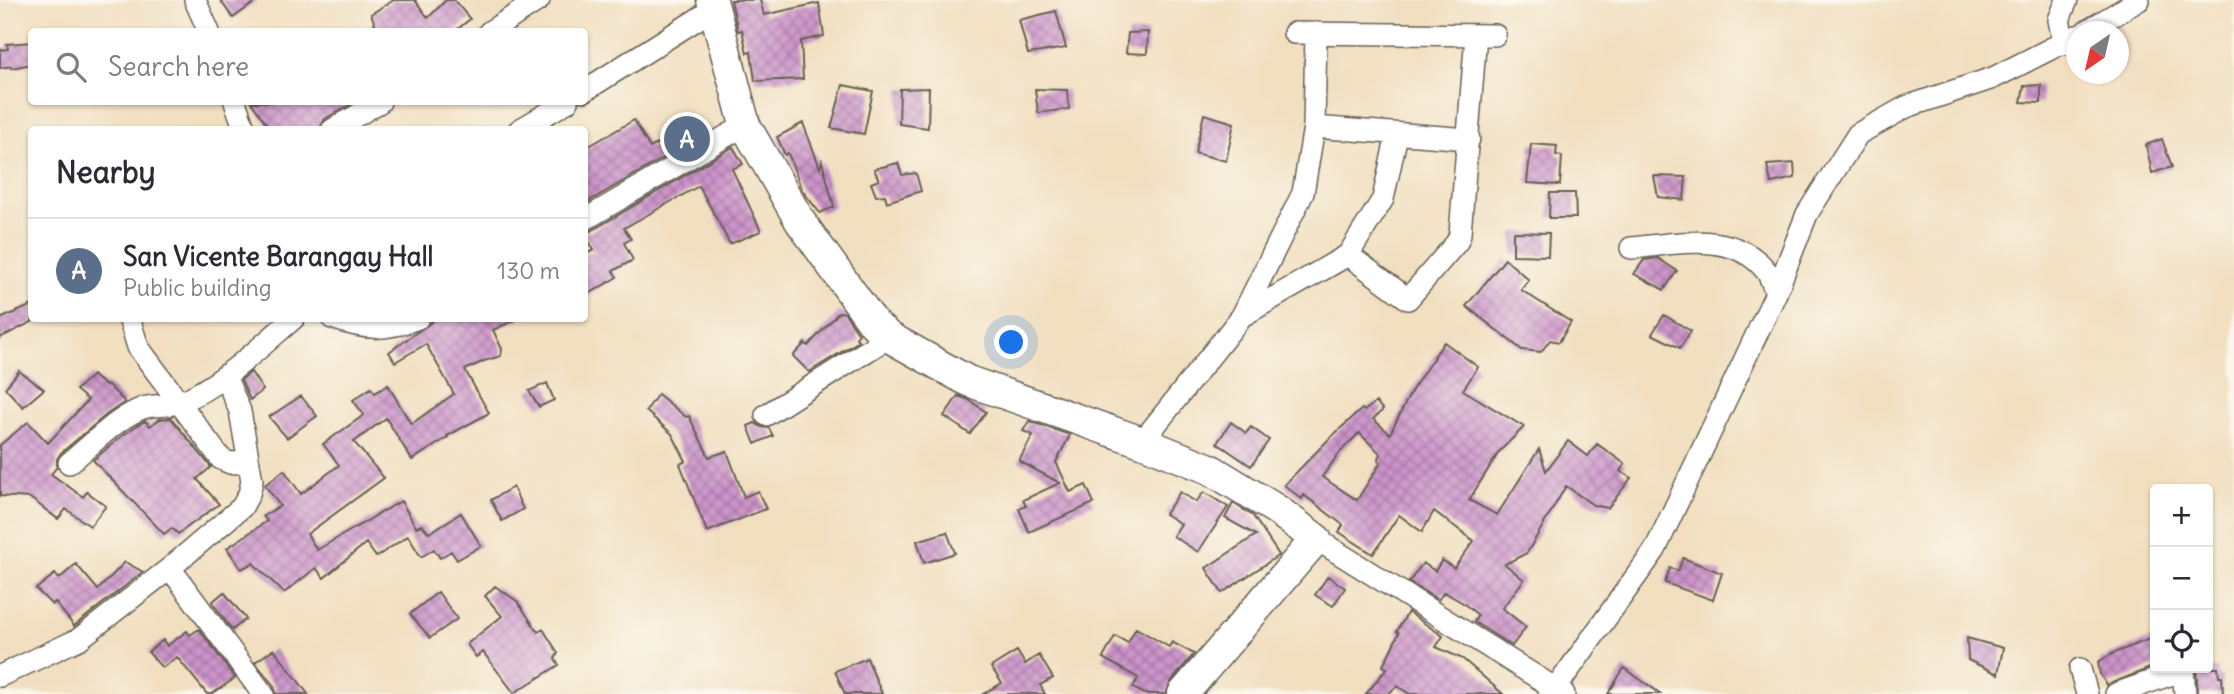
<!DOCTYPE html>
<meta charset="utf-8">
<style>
body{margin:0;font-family:Delius,sans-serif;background:#f7f7f7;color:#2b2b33}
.controls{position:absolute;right:21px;bottom:21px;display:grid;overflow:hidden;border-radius:7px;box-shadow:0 2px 5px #0004}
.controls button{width:63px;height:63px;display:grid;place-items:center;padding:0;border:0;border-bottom:2px solid #e1e1e2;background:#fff;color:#2b2b33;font:35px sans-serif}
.compass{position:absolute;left:2066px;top:21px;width:63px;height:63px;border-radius:50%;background:#fff;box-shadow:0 2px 5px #0004;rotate:214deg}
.you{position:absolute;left:1012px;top:343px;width:24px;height:24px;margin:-18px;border:5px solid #fff;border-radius:50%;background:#1a73e8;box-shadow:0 0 0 10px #1a73e833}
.badge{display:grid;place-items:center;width:46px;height:46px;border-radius:50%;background:#ea580c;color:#fff;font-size:23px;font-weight:700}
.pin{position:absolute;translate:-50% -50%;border:4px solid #fff;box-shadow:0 2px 7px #0006}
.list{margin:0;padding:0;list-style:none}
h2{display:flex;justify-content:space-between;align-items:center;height:91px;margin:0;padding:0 28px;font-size:30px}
h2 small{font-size:23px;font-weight:400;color:#7c7c81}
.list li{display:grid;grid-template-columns:46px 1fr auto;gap:21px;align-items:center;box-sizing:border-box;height:105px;padding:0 28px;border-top:2px solid #e1e1e2}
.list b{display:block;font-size:26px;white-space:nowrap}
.list p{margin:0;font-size:23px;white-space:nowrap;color:#7c7c81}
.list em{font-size:23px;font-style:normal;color:#7c7c81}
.icon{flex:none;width:38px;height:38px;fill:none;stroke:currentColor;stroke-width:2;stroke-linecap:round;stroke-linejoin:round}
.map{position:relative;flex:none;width:2234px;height:694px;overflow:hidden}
.search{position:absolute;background:#fff;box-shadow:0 2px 5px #0004;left:28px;top:28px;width:560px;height:77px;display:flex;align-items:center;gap:18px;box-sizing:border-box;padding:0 24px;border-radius:7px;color:#7c7c81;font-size:26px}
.panel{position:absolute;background:#fff;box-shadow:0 2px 5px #0004;left:28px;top:126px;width:560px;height:196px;border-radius:7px}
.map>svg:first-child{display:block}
</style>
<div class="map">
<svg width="2234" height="694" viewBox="0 0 2234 694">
<defs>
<pattern id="building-cross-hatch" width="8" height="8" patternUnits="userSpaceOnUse" patternTransform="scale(1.75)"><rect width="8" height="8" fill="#cc94ca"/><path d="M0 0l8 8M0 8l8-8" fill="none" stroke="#a578a3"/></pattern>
</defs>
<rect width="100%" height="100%" fill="#fbf7ec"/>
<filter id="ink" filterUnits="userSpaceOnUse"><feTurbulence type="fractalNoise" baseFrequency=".0143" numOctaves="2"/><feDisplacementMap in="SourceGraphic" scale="14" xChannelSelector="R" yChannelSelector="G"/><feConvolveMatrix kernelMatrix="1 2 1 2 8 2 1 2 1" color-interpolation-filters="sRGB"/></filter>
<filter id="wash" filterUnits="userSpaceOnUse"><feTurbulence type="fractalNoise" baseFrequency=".00686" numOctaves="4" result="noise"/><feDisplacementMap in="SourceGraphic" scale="28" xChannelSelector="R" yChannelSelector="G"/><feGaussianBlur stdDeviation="1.57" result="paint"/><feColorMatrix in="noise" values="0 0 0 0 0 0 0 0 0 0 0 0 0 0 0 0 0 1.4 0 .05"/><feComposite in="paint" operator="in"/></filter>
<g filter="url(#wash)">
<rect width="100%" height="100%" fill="#f1dfc0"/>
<g id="blocks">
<path fill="url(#building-cross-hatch)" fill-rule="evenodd" d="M 220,0 L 258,0 L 233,18 Z
M 394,0 L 415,0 L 428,18 L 446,0 L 454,0 L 470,19 L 454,32 L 378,32 L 371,14 Z
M 731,0 L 760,0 L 764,15 L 819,3 L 824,36 L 801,41 L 803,79 L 755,81 L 751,52 L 747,53 L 742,30 L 738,31 Z
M 1056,11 L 1066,48 L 1028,54 L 1019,20 Z
M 1148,32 L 1147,54 L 1126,53 L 1128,33 Z
M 32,42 L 32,64 L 11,68 L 11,66 L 0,68 L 0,50 L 8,49 L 7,44 Z
M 843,85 L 873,91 L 864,134 L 831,128 Z
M 2041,85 L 2041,103 L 2021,102 L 2024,86 Z
M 929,88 L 928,128 L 899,124 L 900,89 Z
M 1035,89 L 1067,90 L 1069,109 L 1038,113 Z
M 251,102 L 355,102 L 325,119 L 319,130 L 271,130 Z
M 1204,114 L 1234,123 L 1226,161 L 1195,153 Z
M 634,120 L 650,148 L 694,121 L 703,135 L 584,204 L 584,149 Z
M 803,123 L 820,168 L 822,161 L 834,207 L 820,213 L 802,190 L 788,153 L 785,155 L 777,137 Z
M 2162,139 L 2172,167 L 2152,173 L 2146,145 Z
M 1531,144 L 1557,146 L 1556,155 L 1562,156 L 1560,185 L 1527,183 Z
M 733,147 L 743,164 L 732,169 L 761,231 L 730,244 L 699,186 L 624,228 L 631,239 L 624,243 L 633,260 L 613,271 L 617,277 L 584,297 L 584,255 L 594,250 L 584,233 L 591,231 Z
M 898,163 L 902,175 L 916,173 L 921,191 L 887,202 L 885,195 L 876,196 L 871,183 L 879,180 L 874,169 Z
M 1794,163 L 1795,178 L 1771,183 L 1767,165 Z
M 1654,176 L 1686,177 L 1684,200 L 1658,197 Z
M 1550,193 L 1575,193 L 1576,218 L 1549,218 Z
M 1513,232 L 1549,233 L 1548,256 L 1513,255 Z
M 1658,258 L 1677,271 L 1664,290 L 1634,274 L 1644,260 Z
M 1505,259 L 1529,280 L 1521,290 L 1571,322 L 1559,342 L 1550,340 L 1541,352 L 1522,350 L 1466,306 Z
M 32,305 L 32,322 L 0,338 L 0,319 Z
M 839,312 L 845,313 L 859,334 L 856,338 L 859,341 L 809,372 L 793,356 L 805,343 L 808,346 Z
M 1664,315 L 1691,331 L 1680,348 L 1652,334 Z
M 437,318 L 520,318 L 493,330 L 502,349 L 501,356 L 484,361 L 465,370 L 489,413 L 447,436 L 448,437 L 412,460 L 386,418 L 354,442 L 384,478 L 307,534 L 317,550 L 401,501 L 416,527 L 422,525 L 429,533 L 461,513 L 481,546 L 457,560 L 451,551 L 440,558 L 434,549 L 421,557 L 408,536 L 376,557 L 366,543 L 324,578 L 316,568 L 284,593 L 253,563 L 241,569 L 227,548 L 267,521 L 263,516 L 280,506 L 265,485 L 284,470 L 301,494 L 339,465 L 323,444 L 364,415 L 353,400 L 371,388 L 375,393 L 388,385 L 411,424 L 454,394 L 426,344 L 395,362 L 389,352 Z
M 1444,342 L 1478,367 L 1463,390 L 1524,427 L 1499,452 L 1469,500 L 1497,515 L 1539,449 L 1546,471 L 1568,441 L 1588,456 L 1597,444 L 1625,464 L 1620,471 L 1631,478 L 1608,508 L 1593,505 L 1566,486 L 1527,553 L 1505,564 L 1524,580 L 1502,608 L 1526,627 L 1512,646 L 1474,622 L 1478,615 L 1463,603 L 1444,592 L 1438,600 L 1409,582 L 1423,563 L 1435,571 L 1442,560 L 1454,568 L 1474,541 L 1434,511 L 1422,532 L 1399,515 L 1373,554 L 1339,532 L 1343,525 L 1304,495 L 1302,499 L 1284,485 L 1330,438 L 1362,409 L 1364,411 L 1376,402 L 1383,410 L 1373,419 L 1390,434 L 1412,390 ZM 1359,433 L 1381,454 L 1378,460 L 1381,462 L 1357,500 L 1322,477 L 1341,451 Z
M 19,371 L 44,389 L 23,407 L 5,388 Z
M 251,372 L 263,390 L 250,400 L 241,380 Z
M 92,375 L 106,386 L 108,385 L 125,402 L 106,415 L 61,453 L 57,459 L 57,467 L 51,474 L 83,497 L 87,492 L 106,506 L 90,526 L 66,509 L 58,519 L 30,498 L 0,496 L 0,445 L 28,422 L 48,443 L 88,400 L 76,390 Z
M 547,383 L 554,400 L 539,407 L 529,391 Z
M 658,394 L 686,417 L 689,416 L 709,457 L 727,451 L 744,497 L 758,491 L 766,509 L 707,532 L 680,464 L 686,461 L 672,434 L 646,411 Z
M 301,396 L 317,416 L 287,438 L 269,417 Z
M 958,396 L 969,400 L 986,412 L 970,434 L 944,416 Z
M 171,418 L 211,467 L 197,479 L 219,504 L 178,534 L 172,528 L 164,534 L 93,460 L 122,436 L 139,424 L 145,421 L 150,426 L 160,419 Z
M 1029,421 L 1070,435 L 1056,462 L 1070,492 L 1086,485 L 1094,503 L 1029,532 L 1019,509 L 1026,506 L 1023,500 L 1060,483 L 1019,461 L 1033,435 L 1023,431 Z
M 1231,422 L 1246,433 L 1251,427 L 1269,440 L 1251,466 L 1217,443 Z
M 755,423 L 761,427 L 769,428 L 773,436 L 755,444 L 748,426 Z
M 513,487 L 523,509 L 502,521 L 491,500 Z
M 1180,492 L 1196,502 L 1204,492 L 1228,507 L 1198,552 L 1173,536 L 1181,524 L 1165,514 Z
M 1233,503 L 1253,516 L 1279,555 L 1222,593 L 1206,568 L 1256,535 L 1225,518 Z
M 947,532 L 955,553 L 924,563 L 917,541 Z
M 1683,558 L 1722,573 L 1713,600 L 1665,583 L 1670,568 L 1678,571 Z
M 125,562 L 143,572 L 74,626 L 55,602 L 52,605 L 36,589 L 55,574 L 59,579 L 76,564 L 98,590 Z
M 1328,576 L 1345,588 L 1333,606 L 1315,595 Z
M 495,586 L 517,601 L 538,632 L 543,629 L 558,653 L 555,659 L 559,665 L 514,693 L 483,652 L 476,657 L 467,644 L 502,616 L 485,596 Z
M 224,592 L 246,619 L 232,630 L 212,602 Z
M 438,592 L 457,619 L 430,638 L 410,614 Z
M 1408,612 L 1443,636 L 1436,647 L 1463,659 L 1503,694 L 1410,694 L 1397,686 L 1388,694 L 1366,694 L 1387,668 L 1383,666 L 1399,633 L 1397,631 Z
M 1136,628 L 1169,647 L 1172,642 L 1194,654 L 1170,683 L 1166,694 L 1145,694 L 1133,688 L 1138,678 L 1103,658 L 1115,636 L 1128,643 Z
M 199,629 L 235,678 L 212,694 L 207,694 L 177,657 L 162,668 L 148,652 L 163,640 L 167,646 L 187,631 L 190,635 Z
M 2155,637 L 2155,666 L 2107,685 L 2100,674 L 2098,662 L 2114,653 Z
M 1967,638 L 2003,648 L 1998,674 L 1968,660 Z
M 274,649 L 308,694 L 276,694 L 274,686 L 255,662 Z
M 1017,651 L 1025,664 L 1039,655 L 1053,678 L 1040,685 L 1045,694 L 983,694 L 1002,683 L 991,667 Z
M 867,658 L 882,694 L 845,694 L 835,671 Z
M 1624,668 L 1661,694 L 1608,694 Z
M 2196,668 L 2218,668 L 2219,676 L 2222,676 L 2223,694 L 2198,694 Z"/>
</g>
</g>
<g filter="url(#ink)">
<use href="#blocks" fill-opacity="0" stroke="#676055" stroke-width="2"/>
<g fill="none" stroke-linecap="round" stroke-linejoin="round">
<defs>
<path id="street" d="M 195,0 L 209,32
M 489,32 L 539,0
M 2085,32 L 2139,0
M 1294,33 L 1495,35
M 2064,44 L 2059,20 L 2067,0
M 584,91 L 715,8
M 235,102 L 245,130
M 1314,127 L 1469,139
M 332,130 L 380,102
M 519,130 L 567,102
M 584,220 L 745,125
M 1631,248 C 1677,244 1735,229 1767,272 C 1771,278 1773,286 1776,293
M 1348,255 L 1408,299 L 1457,242 L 1460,234 L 1476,35
M 1242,316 L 1348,255 L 1383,199 L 1397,134
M 129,318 L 138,347 L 221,459 L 230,463 L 248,462
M 332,318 C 365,330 385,331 418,318
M 766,415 L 889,337
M 1142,442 L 1242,316 L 1303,193 L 1314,127 L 1316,33
M 69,463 C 92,445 116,418 143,408 C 155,404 170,407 181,402 C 221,385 260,347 294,318
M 1316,539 L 1564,694
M 170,568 L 263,694
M 2183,668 L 2185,694
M 2080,669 L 2087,694
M 0,676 L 79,639 L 170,568 L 242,507 L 249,494 L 252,481 L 240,411 L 225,376
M 1549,694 L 1556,688 L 1655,550 L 1776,293 L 1807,214 L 1858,134 L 1906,107 L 1993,78 L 2076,36
M 2116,694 L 2183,670"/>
<path id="secondary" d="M 712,0 L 745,125 L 800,221 L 874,324 L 889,337 L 968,381 L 1142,442 L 1210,469 L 1277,510 L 1316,539 L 1183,694"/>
</defs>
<use href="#street" stroke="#676055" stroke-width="24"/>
<use href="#secondary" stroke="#676055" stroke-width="33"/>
<use href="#street" stroke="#fff" stroke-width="21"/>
<use href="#secondary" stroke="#fff" stroke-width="30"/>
</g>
</g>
</svg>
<div class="controls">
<button>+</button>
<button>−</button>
<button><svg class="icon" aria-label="locate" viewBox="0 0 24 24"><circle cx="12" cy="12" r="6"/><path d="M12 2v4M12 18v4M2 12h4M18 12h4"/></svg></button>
</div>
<svg class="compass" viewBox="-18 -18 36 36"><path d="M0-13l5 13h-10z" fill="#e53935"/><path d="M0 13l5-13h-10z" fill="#7c7c81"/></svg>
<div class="you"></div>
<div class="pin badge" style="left:687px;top:139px;background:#5c6f8a">A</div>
<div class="search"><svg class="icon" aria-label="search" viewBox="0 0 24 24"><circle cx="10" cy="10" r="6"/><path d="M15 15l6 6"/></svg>Search here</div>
<section class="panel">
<h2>Nearby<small></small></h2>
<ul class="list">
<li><span class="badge" style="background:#5c6f8a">A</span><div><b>San Vicente Barangay Hall</b><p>Public building</p></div><em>130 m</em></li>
</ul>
</section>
</div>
